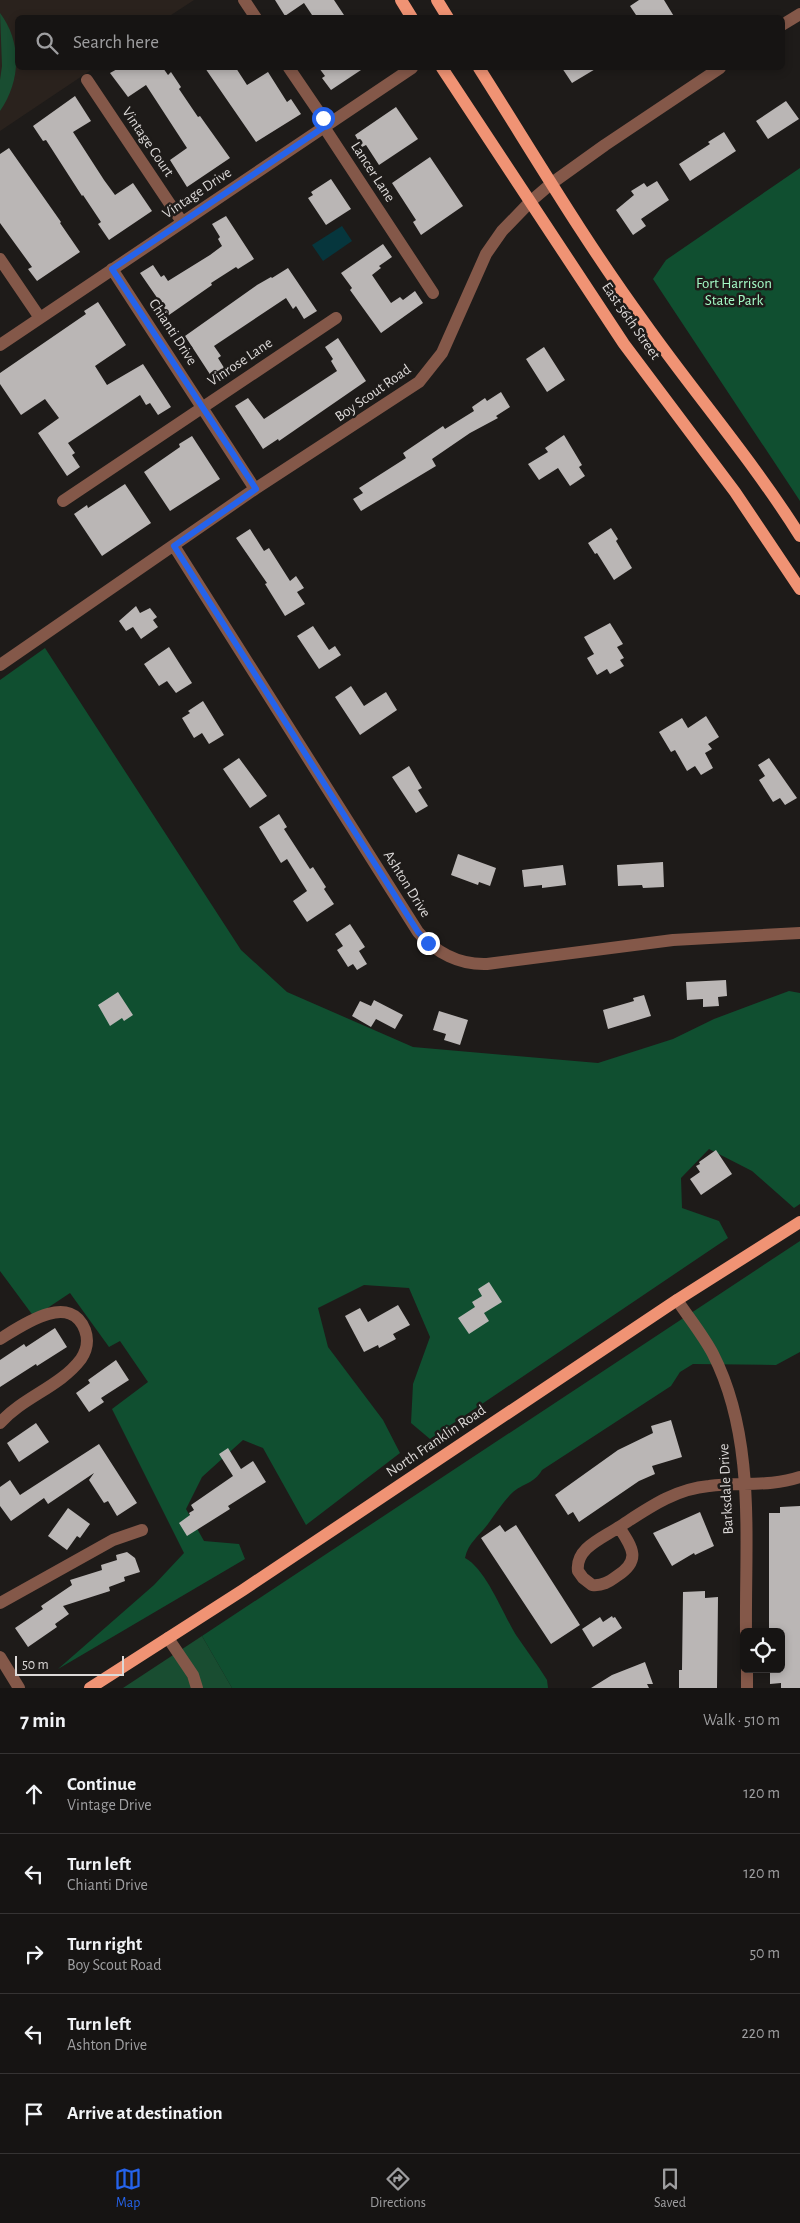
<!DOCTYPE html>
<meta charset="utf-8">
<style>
body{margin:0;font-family:"Alegreya Sans",sans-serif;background:#232121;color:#f1f3f6}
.controls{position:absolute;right:15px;bottom:15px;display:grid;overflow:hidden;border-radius:8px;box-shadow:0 2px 8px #0003}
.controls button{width:45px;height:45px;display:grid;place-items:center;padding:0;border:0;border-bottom:1px solid #353333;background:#161413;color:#f1f3f6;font:25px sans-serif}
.scale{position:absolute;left:15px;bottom:12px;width:109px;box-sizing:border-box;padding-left:5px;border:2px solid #dcd9d8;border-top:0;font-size:14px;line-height:18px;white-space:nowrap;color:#dcd9d8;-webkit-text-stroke:4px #1e1b19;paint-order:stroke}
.stop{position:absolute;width:15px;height:15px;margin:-11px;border:4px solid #2563eb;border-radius:50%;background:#fff}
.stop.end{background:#2563eb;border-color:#fff;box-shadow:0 1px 5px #0008}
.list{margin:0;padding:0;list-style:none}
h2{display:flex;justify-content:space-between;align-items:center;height:65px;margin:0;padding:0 20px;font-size:21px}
h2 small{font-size:16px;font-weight:400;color:#9e9ea0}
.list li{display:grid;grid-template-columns:32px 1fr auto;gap:15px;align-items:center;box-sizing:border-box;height:80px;padding:0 20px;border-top:1px solid #353333}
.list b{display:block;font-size:19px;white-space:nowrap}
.list p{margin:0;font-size:16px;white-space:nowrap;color:#9e9ea0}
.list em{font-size:16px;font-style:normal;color:#9e9ea0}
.icon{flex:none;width:28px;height:28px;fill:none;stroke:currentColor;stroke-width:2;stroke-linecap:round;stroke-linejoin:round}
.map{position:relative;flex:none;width:800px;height:1688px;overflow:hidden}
.search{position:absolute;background:#161413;box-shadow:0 2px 8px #0003;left:15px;right:15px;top:15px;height:55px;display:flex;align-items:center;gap:12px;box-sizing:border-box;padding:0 18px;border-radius:8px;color:#9e9ea0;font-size:19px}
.sheet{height:465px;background:#161413}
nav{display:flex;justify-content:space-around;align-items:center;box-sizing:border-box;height:70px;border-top:1px solid #353333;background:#161413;font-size:14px;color:#9e9ea0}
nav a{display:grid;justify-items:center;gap:2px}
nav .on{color:#2563eb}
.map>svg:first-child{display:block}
</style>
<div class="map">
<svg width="800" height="1688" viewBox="0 0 800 1688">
<rect width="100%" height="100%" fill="#1e1b19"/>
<path fill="#2a221d" d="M 0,0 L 194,0 L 168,17 L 18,18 L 18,68 L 94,68 L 0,131 Z"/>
<path fill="#194d31" d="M 0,13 C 22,42 21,81 0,111 L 0,80 L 2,66 Z
M 202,1636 L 232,1688 L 123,1688 Z"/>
<path fill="#104f30" d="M 800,168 L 800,501 L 653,279 L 666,260 Z
M 45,648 L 241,950 L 287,992 L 413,1047 L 598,1063 L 673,1039 L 714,1019 L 789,991 L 800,993 L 800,1204 L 794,1208 L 752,1171 L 709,1149 L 681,1178 L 682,1208 L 719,1221 L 728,1238 L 430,1439 L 411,1423 L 413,1384 L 430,1337 L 409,1288 L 364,1285 L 318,1308 L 328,1347 L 383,1420 L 400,1453 L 306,1525 L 263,1448 L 243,1440 L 202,1477 L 186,1509 L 204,1541 L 239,1544 L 245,1559 L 58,1669 L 154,1585 L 184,1553 L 112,1409 L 148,1382 L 120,1341 L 109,1347 L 70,1293 L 34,1317 L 0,1271 L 0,680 Z
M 800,1241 L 800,1352 L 776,1365 L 693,1364 L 680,1372 L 671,1386 L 542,1470 C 534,1484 523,1483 512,1493 C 503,1502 496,1513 488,1524 C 479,1536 468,1543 465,1558 C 486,1569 503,1614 516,1635 C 526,1650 537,1664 547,1680 L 548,1688 L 232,1688 L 202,1636 Z"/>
<path fill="#06363d" d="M 342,226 L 352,241 L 323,261 L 312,245 Z"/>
<path fill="#bab6b5" d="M 275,0 L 334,0 L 346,18 L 314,18 L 304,3 L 285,16 Z
M 639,0 L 664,0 L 675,18 L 638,18 L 630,6 Z
M 119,68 L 163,68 L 168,75 L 171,72 L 181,87 L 179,89 L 198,117 L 200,116 L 230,158 L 187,187 L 170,160 L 187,148 L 146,85 L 128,97 L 110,73 Z
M 205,68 L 236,68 L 247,85 L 268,72 L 287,102 L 291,99 L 301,114 L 256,142 Z
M 319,68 L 364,68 L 331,90 L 322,78 L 325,76 Z
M 562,68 L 597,68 L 572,83 Z
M 75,96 L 91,121 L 73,132 L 104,180 L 115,195 L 133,183 L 152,211 L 109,240 L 98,224 L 101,222 L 83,195 L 82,196 L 46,140 L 43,141 L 33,126 Z
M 786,101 L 799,119 L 768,139 L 756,121 Z
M 396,107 L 418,139 L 379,165 L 366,145 L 362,147 L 355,135 Z
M 724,132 L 736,151 L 690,181 L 679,164 L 710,144 L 708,142 Z
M 9,148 L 61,222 L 60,223 L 80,252 L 37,281 L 28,269 L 32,267 L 0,223 L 0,154 Z
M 430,157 L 463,206 L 421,235 L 413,222 L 416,220 L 392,183 Z
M 331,179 L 351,209 L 326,225 L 308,198 L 313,195 L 311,192 Z
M 657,181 L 669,200 L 641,219 L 646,226 L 633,235 L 616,210 L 634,195 L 631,191 L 644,183 L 647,187 Z
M 226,216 L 254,259 L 238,269 L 236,267 L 211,283 L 212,285 L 169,315 L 140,273 L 153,265 L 161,277 L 164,275 L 168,281 L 210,255 L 222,246 L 218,239 L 220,237 L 212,224 Z
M 383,244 L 392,257 L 379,266 L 381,268 L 372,275 L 391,303 L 400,297 L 403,300 L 415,291 L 423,303 L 381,333 L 350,290 L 352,288 L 341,273 Z
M 288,268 L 317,311 L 304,319 L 296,306 L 293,309 L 286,298 L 214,346 L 221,356 L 218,358 L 226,371 L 213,379 L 185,336 L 257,285 L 271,277 L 272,278 Z
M 98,302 L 126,345 L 95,366 L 107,385 L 143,364 L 171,407 L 158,415 L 150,403 L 146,405 L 140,395 L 68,443 L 75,453 L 72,455 L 80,467 L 67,476 L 38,433 L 59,418 L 45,399 L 21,415 L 0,384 L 0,373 L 86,314 L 84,311 Z
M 338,338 L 366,381 L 279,441 L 278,439 L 263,449 L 235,406 L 248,398 L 264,419 L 337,371 L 331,361 L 333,359 L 325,347 Z
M 544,347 L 565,380 L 547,392 L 526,359 Z
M 501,392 L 510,407 L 496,416 L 498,418 L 470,433 L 432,459 L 436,466 L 361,511 L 353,499 L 363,493 L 359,488 L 406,458 L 403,453 L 443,426 L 445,429 L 474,411 L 472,407 L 485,398 L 487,401 Z
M 564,435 L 582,465 L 579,467 L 585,476 L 570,486 L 558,468 L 539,480 L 528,464 L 548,452 L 545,448 Z
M 192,436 L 220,479 L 170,511 L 144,472 L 180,447 L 179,444 Z
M 125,484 L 151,523 L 102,556 L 74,514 L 87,505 L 88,508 Z
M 611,528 L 618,539 L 616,541 L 632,568 L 614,580 L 597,553 L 595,554 L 588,543 Z
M 250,529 L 264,551 L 269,548 L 290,581 L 296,576 L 304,588 L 297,592 L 305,604 L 285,616 L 265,584 L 267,583 L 236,538 Z
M 136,606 L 140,613 L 150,608 L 157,617 L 153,620 L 158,627 L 141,639 L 133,627 L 126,631 L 119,621 Z
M 610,623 L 623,644 L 617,647 L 624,658 L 620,660 L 624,666 L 610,674 L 607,669 L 597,675 L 587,658 L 594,654 L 584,637 Z
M 313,626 L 329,650 L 335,646 L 341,655 L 319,669 L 297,636 Z
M 169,647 L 192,683 L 176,693 L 167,681 L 159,686 L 144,664 Z
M 351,686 L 364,706 L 386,692 L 397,710 L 360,735 L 335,697 Z
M 203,701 L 224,735 L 209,744 L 202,733 L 194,738 L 182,718 L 190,713 L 188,711 Z
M 706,716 L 719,737 L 708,744 L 712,749 L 705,753 L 713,768 L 701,775 L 695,766 L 687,771 L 675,750 L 671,752 L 659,732 L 682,718 L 688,728 Z
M 239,758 L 267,796 L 250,808 L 223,769 Z
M 769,758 L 797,798 L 785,805 L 780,798 L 773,802 L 759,780 L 765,776 L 758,765 Z
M 409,766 L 422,788 L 418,790 L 428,806 L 416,813 L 392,777 Z
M 279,814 L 287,827 L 284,829 L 310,869 L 313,867 L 326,887 L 324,889 L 334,904 L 307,922 L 293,901 L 307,891 L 287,859 L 281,863 L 259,827 Z
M 458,854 L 496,868 L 490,886 L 479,882 L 478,885 L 451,875 Z
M 663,862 L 664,887 L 643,888 L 642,885 L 618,886 L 617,865 Z
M 563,865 L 566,885 L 542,888 L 542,885 L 524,887 L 522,870 Z
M 350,924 L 365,947 L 359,951 L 367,964 L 357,970 L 353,964 L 348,967 L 337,950 L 343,946 L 335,934 Z
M 726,980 L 727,996 L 718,997 L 719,1006 L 703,1007 L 703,999 L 687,1000 L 686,982 Z
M 118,992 L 133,1015 L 124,1021 L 122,1018 L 110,1026 L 98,1005 Z
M 644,995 L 651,1016 L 608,1029 L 603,1010 L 634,1001 L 633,998 Z
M 374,1000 L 403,1015 L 395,1029 L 376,1019 L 371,1027 L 352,1016 L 360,1001 L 371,1006 Z
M 439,1011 L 468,1020 L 460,1045 L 444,1040 L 446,1034 L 433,1030 Z
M 716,1150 L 732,1174 L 701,1195 L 690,1179 L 700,1172 L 696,1166 L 700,1164 L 699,1162 Z
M 489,1282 L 502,1302 L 484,1313 L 489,1321 L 469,1334 L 458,1318 L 475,1307 L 472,1302 L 482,1296 L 478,1289 Z
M 398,1305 L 410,1325 L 393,1334 L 396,1339 L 379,1348 L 378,1345 L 364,1352 L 345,1316 L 360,1308 L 368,1322 Z
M 55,1328 L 67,1347 L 37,1366 L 36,1364 L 0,1387 L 0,1360 L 24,1344 L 26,1347 Z
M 116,1360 L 129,1380 L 101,1398 L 104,1402 L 89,1412 L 76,1393 L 90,1383 L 88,1380 Z
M 671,1420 L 682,1457 L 652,1466 L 655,1474 L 639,1481 L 579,1522 L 573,1512 L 568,1515 L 555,1495 L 618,1450 L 653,1433 L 651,1426 Z
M 36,1423 L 49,1442 L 19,1462 L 7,1443 Z
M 99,1444 L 137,1503 L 117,1516 L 108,1501 L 104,1503 L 89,1480 L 94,1473 L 48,1504 L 44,1498 L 11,1521 L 0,1506 L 0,1487 L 10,1480 L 20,1495 Z
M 228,1448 L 241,1469 L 253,1461 L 266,1482 L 228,1506 L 230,1509 L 187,1536 L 179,1523 L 190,1515 L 189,1513 L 194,1510 L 191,1505 L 233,1476 L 219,1454 Z
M 800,1506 L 800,1688 L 781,1688 L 781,1683 L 770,1684 L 770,1669 L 781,1669 L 781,1632 L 769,1632 L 769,1513 L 780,1513 L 780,1507 Z
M 68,1508 L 90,1524 L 80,1538 L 77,1536 L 67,1550 L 48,1536 Z
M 700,1512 L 714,1546 L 695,1555 L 694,1553 L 672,1566 L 653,1533 Z
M 500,1525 L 505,1532 L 516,1525 L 580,1625 L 551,1644 L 481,1538 Z
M 127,1552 L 135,1558 L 140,1572 L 124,1577 L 125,1581 L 109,1587 L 110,1591 L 63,1606 L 69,1614 L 55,1624 L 57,1627 L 28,1647 L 15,1628 L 43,1609 L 41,1606 L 72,1585 L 70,1580 L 102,1570 L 101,1565 L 117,1560 L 116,1555 Z
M 705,1591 L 705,1598 L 718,1597 L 717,1688 L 679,1688 L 679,1670 L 682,1670 L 683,1592 Z
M 612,1616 L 613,1618 L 615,1617 L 622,1628 L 593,1647 L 582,1629 L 600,1617 L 603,1622 Z
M 645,1662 L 653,1684 L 647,1684 L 649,1688 L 591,1688 L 612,1675 Z"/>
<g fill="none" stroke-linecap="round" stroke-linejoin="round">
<path stroke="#845849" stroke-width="12" d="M 244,0 L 256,18
M 782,25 L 800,14
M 289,68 L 323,118 L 324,127 L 433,293
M 87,80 L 182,222
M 0,259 L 40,318
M 112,269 L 255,489
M 0,345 L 412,68
M 63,501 L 336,318
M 174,546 L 418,932 C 436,953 460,965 487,964 L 673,940 L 800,933
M 0,665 L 255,489 L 419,382 L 442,353 L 486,254 L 502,231 L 531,201 L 552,183 L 605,145 L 720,68
M 677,1300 C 689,1318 703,1335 713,1354 C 756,1438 745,1540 746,1632
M 0,1339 C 21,1326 70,1291 85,1330 C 89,1341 87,1350 81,1359 C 60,1387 23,1397 0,1423
M 619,1527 C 647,1509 674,1489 709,1486 C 739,1482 771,1487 800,1477
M 619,1527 C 632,1547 642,1560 617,1576 C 609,1582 602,1586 592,1585 L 583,1578 L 578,1571 C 575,1548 603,1538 619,1527 Z
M 0,1603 L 113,1540 L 142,1530
M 168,1638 L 193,1675 L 197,1688
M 0,1657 L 19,1688
M 747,1669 L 747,1688"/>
<path stroke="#f09374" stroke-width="12" d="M 401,0 L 412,18
M 437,0 L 448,18
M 442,68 L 624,344 L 735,492 L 800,589
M 479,68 C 533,153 584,240 644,322 C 695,394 753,461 800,536
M 90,1688 L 243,1590 L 677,1300 L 800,1222"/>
</g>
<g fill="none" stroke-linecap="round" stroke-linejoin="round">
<path stroke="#2563eb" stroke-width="6" d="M 323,118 L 324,127 L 112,269 L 256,489 L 174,546 L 418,932 L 428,943"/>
</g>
<g text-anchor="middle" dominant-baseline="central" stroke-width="5" stroke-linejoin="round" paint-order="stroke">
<g font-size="15" fill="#dcd9d8" stroke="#1e1b19">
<text transform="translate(148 142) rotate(56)">Vintage Court</text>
<text transform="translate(373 172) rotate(57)">Lancer Lane</text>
<text transform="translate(197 193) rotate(-34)">Vintage Drive</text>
<text transform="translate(631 321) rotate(55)">East 56th Street</text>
<text transform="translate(173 332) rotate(57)">Chianti Drive</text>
<text transform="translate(240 362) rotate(-34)">Vinrose Lane</text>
<text transform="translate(373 393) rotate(-35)">Boy Scout Road</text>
<text transform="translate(407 884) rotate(58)">Ashton Drive</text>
<text transform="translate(436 1441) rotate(-34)">North Franklin Road</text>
<text transform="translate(726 1489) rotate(-93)">Barksdale Drive</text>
</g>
<g font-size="15" fill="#a4fbc6" stroke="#1e1b19">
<text x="734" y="283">Fort Harrison<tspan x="734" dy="17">State Park</tspan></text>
</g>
</g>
</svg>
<div class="controls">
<button><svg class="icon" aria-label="locate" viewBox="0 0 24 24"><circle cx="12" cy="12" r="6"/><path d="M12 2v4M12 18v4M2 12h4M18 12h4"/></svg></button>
</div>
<div class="scale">50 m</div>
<div class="stop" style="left:323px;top:118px"></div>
<div class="stop end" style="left:428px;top:943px"></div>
<div class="search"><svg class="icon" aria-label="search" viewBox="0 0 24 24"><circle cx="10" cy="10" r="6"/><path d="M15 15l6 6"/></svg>Search here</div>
</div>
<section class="sheet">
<h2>7 min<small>Walk · 510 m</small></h2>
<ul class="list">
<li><svg class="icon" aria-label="ahead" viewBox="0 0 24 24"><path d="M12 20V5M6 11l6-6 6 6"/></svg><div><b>Continue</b><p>Vintage Drive</p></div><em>120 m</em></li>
<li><svg class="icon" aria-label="left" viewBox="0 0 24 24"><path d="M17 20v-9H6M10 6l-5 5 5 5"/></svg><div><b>Turn left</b><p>Chianti Drive</p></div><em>120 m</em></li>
<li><svg class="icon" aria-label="right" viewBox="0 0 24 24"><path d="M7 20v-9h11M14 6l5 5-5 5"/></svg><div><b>Turn right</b><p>Boy Scout Road</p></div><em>50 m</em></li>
<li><svg class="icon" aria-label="left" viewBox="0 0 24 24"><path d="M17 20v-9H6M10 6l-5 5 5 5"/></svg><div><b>Turn left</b><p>Ashton Drive</p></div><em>220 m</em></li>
<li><svg class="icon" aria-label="arrive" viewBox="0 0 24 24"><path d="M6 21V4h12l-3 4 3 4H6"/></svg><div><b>Arrive at destination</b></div></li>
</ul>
</section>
<nav>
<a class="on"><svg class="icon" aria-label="map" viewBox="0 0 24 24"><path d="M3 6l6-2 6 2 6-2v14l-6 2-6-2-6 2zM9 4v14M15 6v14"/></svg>Map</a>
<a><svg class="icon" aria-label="directions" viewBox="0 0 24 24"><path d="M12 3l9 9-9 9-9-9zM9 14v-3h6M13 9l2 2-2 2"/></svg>Directions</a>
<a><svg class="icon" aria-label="saved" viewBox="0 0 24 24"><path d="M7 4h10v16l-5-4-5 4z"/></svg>Saved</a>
</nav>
